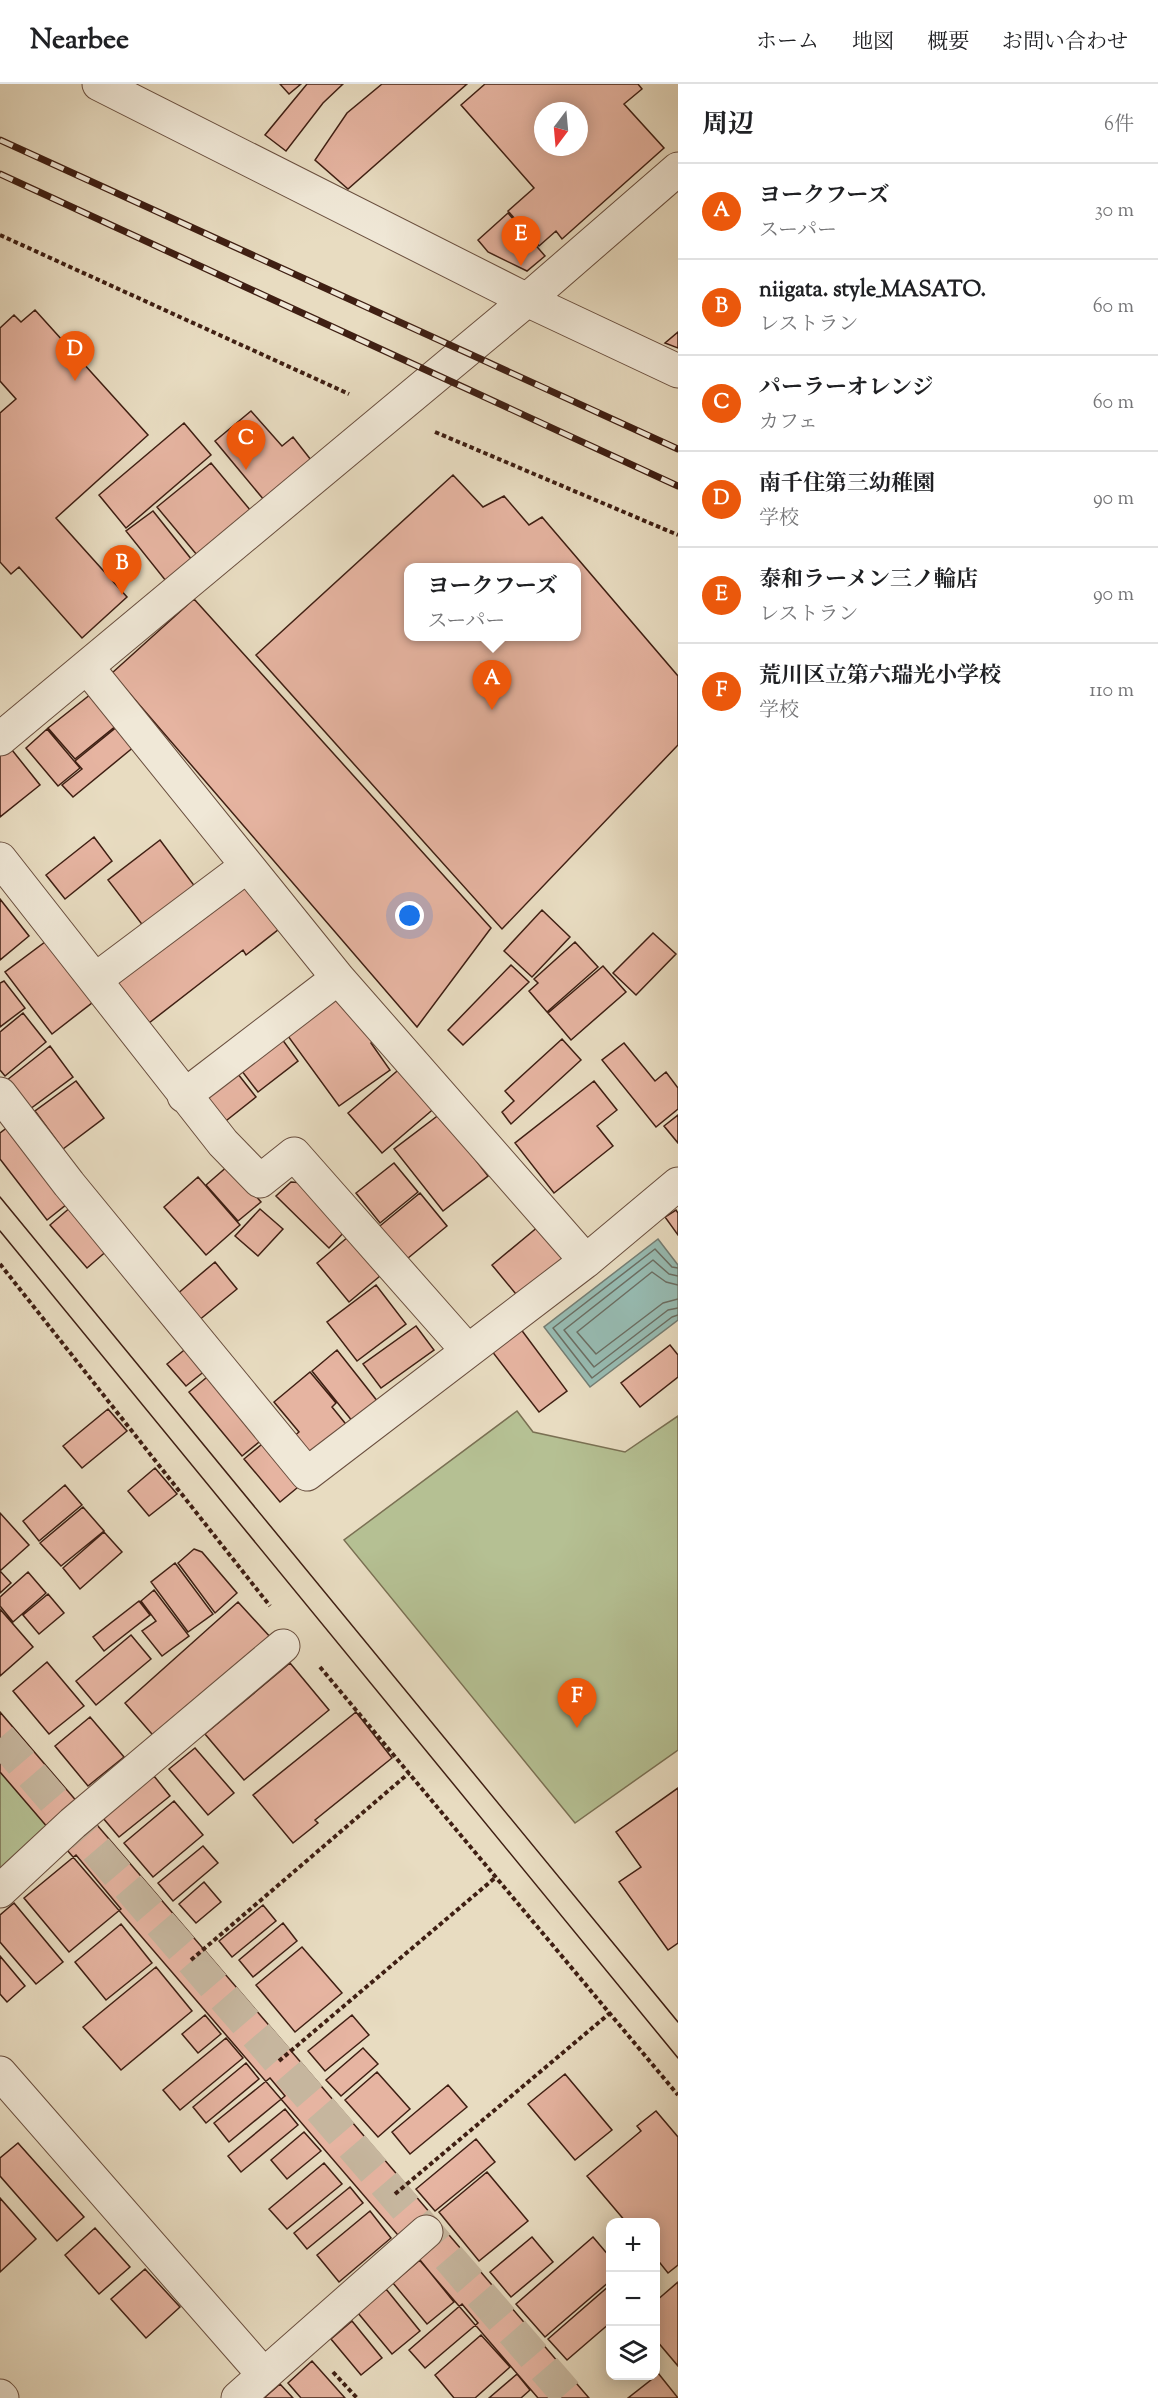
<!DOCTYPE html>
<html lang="ja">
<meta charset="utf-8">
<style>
body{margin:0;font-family:"Sorts Mill Goudy","Noto Serif JP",serif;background:#f2f2f2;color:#202124}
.controls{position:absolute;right:18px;bottom:18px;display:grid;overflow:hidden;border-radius:12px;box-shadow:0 3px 15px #0003}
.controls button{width:54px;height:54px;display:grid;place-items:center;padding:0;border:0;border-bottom:2px solid #e0e0e0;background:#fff;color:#202124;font:30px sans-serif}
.compass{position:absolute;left:534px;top:18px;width:54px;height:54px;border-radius:50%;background:#fff;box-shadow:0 3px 15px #0003;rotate:196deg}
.you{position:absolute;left:410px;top:832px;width:21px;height:21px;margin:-15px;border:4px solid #fff;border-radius:50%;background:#1a73e8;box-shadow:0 0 0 9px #1a73e833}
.badge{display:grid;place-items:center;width:39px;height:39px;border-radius:50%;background:#ea580c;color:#fff;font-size:20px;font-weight:700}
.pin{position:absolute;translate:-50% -50px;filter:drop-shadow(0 2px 3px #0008)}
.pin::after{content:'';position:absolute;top:32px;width:21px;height:18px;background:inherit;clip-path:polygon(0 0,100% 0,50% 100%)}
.popup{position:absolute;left:404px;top:479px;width:177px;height:78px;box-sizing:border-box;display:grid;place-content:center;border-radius:12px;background:#fff;filter:drop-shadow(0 2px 4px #0005);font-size:20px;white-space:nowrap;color:#757577}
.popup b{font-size:22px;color:#202124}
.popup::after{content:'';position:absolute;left:50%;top:100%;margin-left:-12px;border:12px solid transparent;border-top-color:#fff}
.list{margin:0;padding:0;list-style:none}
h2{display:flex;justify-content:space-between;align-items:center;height:78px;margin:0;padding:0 24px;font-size:26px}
h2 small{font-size:20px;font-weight:400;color:#757577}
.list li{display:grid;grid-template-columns:39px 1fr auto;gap:18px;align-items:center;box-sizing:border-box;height:96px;padding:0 24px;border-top:2px solid #e0e0e0}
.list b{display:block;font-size:22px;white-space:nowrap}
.list p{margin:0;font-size:20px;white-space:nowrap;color:#757577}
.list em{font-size:20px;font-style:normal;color:#757577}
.icon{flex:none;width:33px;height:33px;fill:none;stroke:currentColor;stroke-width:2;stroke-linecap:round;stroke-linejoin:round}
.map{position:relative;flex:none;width:678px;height:2314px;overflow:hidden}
header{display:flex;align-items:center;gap:36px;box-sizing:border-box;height:84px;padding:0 30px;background:#fff;border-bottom:2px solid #e0e0e0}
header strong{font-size:28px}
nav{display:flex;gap:33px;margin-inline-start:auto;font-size:21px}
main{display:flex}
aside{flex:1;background:#fff}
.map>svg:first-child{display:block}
</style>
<header>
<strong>Nearbee</strong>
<nav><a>ホーム</a><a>地図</a><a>概要</a><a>お問い合わせ</a></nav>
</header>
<main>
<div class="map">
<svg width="678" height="2314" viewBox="0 0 678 2314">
<rect width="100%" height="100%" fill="#e8dcc1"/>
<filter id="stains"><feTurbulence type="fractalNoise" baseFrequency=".00333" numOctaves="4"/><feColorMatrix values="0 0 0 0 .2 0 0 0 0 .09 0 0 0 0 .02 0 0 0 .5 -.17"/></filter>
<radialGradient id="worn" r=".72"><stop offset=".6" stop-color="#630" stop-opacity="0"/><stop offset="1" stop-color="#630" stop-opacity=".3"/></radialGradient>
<path fill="#b5c093" stroke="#7a7053" stroke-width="1.5" d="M 517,1327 L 533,1348 L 625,1368 L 678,1332 L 678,1666 L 575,1739 L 344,1456 Z
M 0,1686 L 55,1747 L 0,1794 Z"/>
<path fill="#97bcb3" stroke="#747d73" stroke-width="1.5" d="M 658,1155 L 678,1181 L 678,1236 L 590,1303 L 544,1243 Z"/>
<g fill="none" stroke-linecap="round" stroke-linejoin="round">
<path stroke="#6b6e63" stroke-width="1.5" d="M 678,1184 L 672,1183 L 655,1165 L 553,1244 L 592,1294 L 672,1233 L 678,1231
M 678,1192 L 669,1190 L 653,1176 L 564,1246 L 594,1283 L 668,1226 L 678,1224
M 678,1201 L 666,1198 L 652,1188 L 577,1248 L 596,1270 L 663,1219 L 678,1215"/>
</g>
<path fill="#e6b4a1" stroke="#3f1f13" stroke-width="1.5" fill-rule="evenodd" d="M 280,0 L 301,0 L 289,10 Z
M 307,0 L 343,0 L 323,19 L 286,67 L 265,51 Z
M 382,0 L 467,0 L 348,105 L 315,76 L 347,29 Z
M 485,0 L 638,0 L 642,5 L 624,20 L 664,64 L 562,155 L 556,147 L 539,162 L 508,127 L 534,104 L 461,21 ZM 543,27 L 579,27 L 579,63 L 543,63 Z
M 508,129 L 545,172 L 527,187 L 488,168 L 478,156 Z
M 35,226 L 148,351 L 56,434 L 127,513 L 82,554 L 19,483 L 11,490 L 0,478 L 0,329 L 16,315 L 0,297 L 0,244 L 14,231 L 21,238 Z
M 678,248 L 678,264 L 665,259 Z
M 251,327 L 282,362 L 293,353 L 311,376 L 264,416 L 215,357 Z
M 184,339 L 211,371 L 126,444 L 99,411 Z
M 211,379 L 251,427 L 197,471 L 157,423 Z
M 453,391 L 483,423 L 504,412 L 529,441 L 542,433 L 678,592 L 678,661 L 502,845 L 256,571 ZM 408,484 L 576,484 L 576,552 L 408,552 Z
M 153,427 L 192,476 L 166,497 L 126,447 Z
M 194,515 L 491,844 L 417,943 L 112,589 Z
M 91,610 L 117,641 L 75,675 L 48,644 Z
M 118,642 L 135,662 L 73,713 L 62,701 L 82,685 L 75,677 Z
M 47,645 L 80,684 L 58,702 L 26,664 Z
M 8,661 L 40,701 L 0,733 L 0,667 Z
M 94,753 L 112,777 L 65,815 L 46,791 Z
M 160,756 L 196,804 L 144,843 L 108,796 Z
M 244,799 L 279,845 L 246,871 L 243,866 L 149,939 L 117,898 Z
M 0,815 L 29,852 L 0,876 Z
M 542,826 L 570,853 L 532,893 L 504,867 Z
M 653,849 L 676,870 L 636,911 L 613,889 Z
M 49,855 L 97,915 L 52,950 L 5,888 Z
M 575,858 L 598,883 L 547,928 L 529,907 L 538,899 L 534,895 Z
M 511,881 L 529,898 L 463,961 L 448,946 Z
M 603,882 L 626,908 L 571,956 L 548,929 Z
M 4,897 L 25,924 L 0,943 L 0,899 Z
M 335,911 L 373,957 L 371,959 L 390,986 L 339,1022 L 285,948 Z
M 23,929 L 46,958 L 5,992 L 0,986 L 0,948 Z
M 279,951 L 298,977 L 258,1008 L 238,982 Z
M 562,955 L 581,976 L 511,1040 L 502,1028 L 514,1017 L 505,1007 Z
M 624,959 L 655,997 L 666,988 L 678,1004 L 678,1025 L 656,1043 L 602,976 Z
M 50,962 L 73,993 L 30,1025 L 7,996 Z
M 403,982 L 437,1022 L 382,1069 L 348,1029 Z
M 234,985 L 256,1013 L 222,1040 L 200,1011 Z
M 76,997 L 104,1034 L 63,1065 L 35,1027 Z
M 594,997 L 617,1026 L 597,1042 L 613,1062 L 554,1109 L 515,1059 Z
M 440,1030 L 488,1092 L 443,1127 L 394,1065 Z
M 678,1031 L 678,1059 L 664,1042 Z
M 8,1043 L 67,1120 L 47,1136 L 0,1075 L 0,1049 Z
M 394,1079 L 418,1108 L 380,1139 L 356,1109 Z
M 229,1081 L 261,1118 L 238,1137 L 206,1101 Z
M 198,1093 L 240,1141 L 206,1171 L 164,1123 Z
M 291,1098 L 304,1099 L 347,1145 L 329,1164 L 276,1112 Z
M 420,1109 L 447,1142 L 402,1179 L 375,1146 Z
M 72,1122 L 109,1165 L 87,1184 L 50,1141 Z
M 260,1125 L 283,1145 L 258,1172 L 235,1152 Z
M 676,1126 L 678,1129 L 678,1151 L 665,1133 Z
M 539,1142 L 564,1177 L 520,1215 L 492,1181 Z
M 354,1148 L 386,1187 L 349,1218 L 317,1179 Z
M 215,1178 L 237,1205 L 198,1237 L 176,1211 Z
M 376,1201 L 406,1240 L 357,1277 L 327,1238 Z
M 416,1242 L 434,1266 L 381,1304 L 363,1280 Z
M 520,1244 L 567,1307 L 539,1328 L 491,1266 Z
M 670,1261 L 678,1271 L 678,1293 L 640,1323 L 621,1299 Z
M 188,1263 L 206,1286 L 186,1302 L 167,1280 Z
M 337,1266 L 378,1318 L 353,1338 L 312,1287 Z
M 310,1288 L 336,1319 L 332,1323 L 349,1344 L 311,1375 L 293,1353 L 299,1348 L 274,1318 Z
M 212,1289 L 264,1354 L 242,1372 L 189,1308 Z
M 108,1325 L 127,1347 L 82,1384 L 63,1362 Z
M 267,1356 L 303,1399 L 280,1418 L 244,1375 Z
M 155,1384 L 177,1410 L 149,1432 L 128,1407 Z
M 65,1401 L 82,1421 L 39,1457 L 23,1437 Z
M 83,1423 L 104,1447 L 61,1482 L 40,1459 Z
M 0,1429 L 29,1461 L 1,1486 L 0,1485 Z
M 104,1448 L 122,1468 L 80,1505 L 63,1484 Z
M 194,1465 L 202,1468 L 237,1509 L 215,1529 L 178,1479 Z
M 175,1479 L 213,1530 L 188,1548 L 151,1498 Z
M 0,1487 L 11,1499 L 0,1509 Z
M 28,1488 L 46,1509 L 13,1538 L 0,1522 L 0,1513 Z
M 154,1506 L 189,1552 L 162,1572 L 142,1547 L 156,1537 L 141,1517 Z
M 48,1510 L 64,1529 L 39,1550 L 23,1531 Z
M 139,1517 L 150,1531 L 104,1567 L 93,1553 Z
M 238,1518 L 272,1555 L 158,1657 L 125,1619 Z
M 0,1525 L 33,1563 L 0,1592 Z
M 131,1551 L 151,1575 L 96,1621 L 76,1597 Z
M 47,1578 L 84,1622 L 49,1650 L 13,1607 Z
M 290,1579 L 329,1626 L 244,1696 L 205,1650 Z
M 0,1628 L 589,2314 L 538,2314 L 0,1688 Z
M 356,1628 L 392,1674 L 315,1736 L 318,1739 L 293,1759 L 253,1711 Z
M 90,1633 L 124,1673 L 88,1702 L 55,1662 Z
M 195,1664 L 234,1709 L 208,1731 L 169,1685 Z
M 154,1692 L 170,1712 L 119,1753 L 103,1734 Z
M 678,1704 L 678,1859 L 668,1866 L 619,1798 L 641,1783 L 616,1748 Z
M 174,1717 L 203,1751 L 153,1793 L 124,1759 Z
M 203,1762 L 218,1779 L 173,1817 L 158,1799 Z
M 76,1771 L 121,1825 L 69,1868 L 24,1814 Z
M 204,1798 L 221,1818 L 196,1839 L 179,1820 Z
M 14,1819 L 63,1878 L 36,1900 L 0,1858 L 0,1831 Z
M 263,1821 L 276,1837 L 232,1873 L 219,1857 Z
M 283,1839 L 297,1857 L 253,1893 L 239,1876 Z
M 121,1840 L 152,1879 L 106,1916 L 75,1878 Z
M 302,1863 L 342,1909 L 295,1948 L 256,1901 Z
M 0,1872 L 25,1902 L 7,1918 L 0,1910 Z
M 156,1883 L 192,1927 L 121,1986 L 83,1943 Z
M 205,1931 L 221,1950 L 198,1969 L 182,1950 Z
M 352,1931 L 369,1951 L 325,1987 L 308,1967 Z
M 226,1954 L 243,1974 L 180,2026 L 163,2006 Z
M 363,1964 L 378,1980 L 341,2012 L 326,1996 Z
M 246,1979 L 259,1995 L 206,2039 L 193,2023 Z
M 377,1988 L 410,2025 L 378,2053 L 345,2016 Z
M 565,1990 L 612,2046 L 575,2076 L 528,2020 Z
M 270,1994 L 285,2012 L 229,2058 L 214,2039 Z
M 448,2001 L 467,2023 L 410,2070 L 392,2048 Z
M 285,2025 L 298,2041 L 241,2088 L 228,2072 Z
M 656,2027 L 678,2053 L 678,2181 L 668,2189 L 656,2174 L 656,2138 L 626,2138 L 587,2092 L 641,2047 L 637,2042 Z
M 304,2048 L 321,2067 L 287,2095 L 271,2076 Z
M 476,2055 L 495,2078 L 435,2127 L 416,2105 Z
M 18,2059 L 84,2133 L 57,2157 L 0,2092 L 0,2074 Z
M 324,2079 L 342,2100 L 287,2145 L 269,2125 Z
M 487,2088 L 528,2137 L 479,2177 L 439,2128 Z
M 350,2103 L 363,2119 L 307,2165 L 294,2149 Z
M 0,2114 L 36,2155 L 0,2188 Z
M 370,2127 L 391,2154 L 339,2198 L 317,2171 Z
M 95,2144 L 130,2183 L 99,2210 L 65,2171 Z
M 532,2153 L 553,2178 L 511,2213 L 490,2188 Z
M 593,2153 L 610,2173 L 610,2197 L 545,2253 L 516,2220 Z
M 420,2176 L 454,2218 L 427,2240 L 393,2199 Z
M 145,2185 L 180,2223 L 146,2254 L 111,2215 Z
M 678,2198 L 678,2282 L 656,2256 L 656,2217 Z
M 610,2201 L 610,2239 L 567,2276 L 548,2255 Z
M 386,2205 L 420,2247 L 392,2270 L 358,2229 Z
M 462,2220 L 478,2239 L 425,2284 L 409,2266 Z
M 352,2237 L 382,2274 L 361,2291 L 331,2255 Z
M 481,2251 L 510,2283 L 475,2314 L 454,2314 L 435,2291 Z
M 312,2277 L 345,2314 L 301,2314 L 288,2299 Z
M 658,2289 L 678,2314 L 628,2314 L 656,2292 Z
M 517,2290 L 530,2306 L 521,2314 L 489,2314 Z
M 280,2300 L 293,2314 L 264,2314 Z"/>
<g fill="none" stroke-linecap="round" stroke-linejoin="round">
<path stroke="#c6b69e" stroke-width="33" stroke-dasharray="33 16" stroke-linecap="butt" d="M 0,1654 L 570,2314"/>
<defs>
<path id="minor" d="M 99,0 L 527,216 L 678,287
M 87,583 L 338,894 L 586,1177
M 0,655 L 527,216 L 678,85
M 0,775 L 223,1059 L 260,1097 L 294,1070 L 467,1266
M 95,896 L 247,782
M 0,1010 L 69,1100 L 307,1390 L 586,1177 L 678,1100
M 184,1012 L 338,894
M 0,1807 L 73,1739 L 283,1562
M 0,1989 L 264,2291
M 0,2312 L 2,2314
M 238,2314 L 426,2148"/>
</defs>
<use href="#minor" stroke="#694e3e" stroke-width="35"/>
<path stroke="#3f1f13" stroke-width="4" stroke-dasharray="4.5 3" stroke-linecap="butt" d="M 0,151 L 349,310
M 435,348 L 678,451
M 0,1180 L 270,1522
M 320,1583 L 678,2011
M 191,1876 L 409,1689
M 279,1977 L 496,1793
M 395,2110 L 610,1929
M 333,2288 L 357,2314"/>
<use href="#minor" stroke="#f0e8d7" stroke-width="33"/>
<path stroke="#3f1f13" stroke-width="1.5" d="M 0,1113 L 678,1938
M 0,1147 L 678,1974"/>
<defs>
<path id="rail" d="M 0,56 L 678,365
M 0,90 L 678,402"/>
</defs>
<use href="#rail" stroke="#3f1f13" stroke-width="7"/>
<use href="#rail" stroke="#f0e8d7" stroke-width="4.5" stroke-dasharray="14" stroke-linecap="butt"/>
</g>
<rect width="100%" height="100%" filter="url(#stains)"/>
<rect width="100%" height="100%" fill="url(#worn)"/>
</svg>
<div class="controls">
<button>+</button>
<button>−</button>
<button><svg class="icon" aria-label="layers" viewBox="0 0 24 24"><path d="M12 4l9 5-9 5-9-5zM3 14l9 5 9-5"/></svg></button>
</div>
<svg class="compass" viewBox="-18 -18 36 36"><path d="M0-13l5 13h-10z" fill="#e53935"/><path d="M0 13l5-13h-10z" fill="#757577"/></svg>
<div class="you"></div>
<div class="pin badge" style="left:492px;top:626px">A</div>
<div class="popup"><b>ヨークフーズ</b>スーパー</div>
<div class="pin badge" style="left:122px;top:511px">B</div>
<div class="pin badge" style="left:246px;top:386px">C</div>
<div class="pin badge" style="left:75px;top:297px">D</div>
<div class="pin badge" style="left:521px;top:182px">E</div>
<div class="pin badge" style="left:577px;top:1644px">F</div>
</div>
<aside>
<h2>周辺<small>6件</small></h2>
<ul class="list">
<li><span class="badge">A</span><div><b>ヨークフーズ</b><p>スーパー</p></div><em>30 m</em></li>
<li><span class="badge">B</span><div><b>niigata. style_MASATO.</b><p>レストラン</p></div><em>60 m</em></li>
<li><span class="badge">C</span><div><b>パーラーオレンジ</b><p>カフェ</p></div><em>60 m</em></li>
<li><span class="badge">D</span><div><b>南千住第三幼稚園</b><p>学校</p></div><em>90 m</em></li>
<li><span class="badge">E</span><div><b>泰和ラーメン三ノ輪店</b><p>レストラン</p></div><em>90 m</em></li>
<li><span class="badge">F</span><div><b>荒川区立第六瑞光小学校</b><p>学校</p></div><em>110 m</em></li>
</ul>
</aside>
</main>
